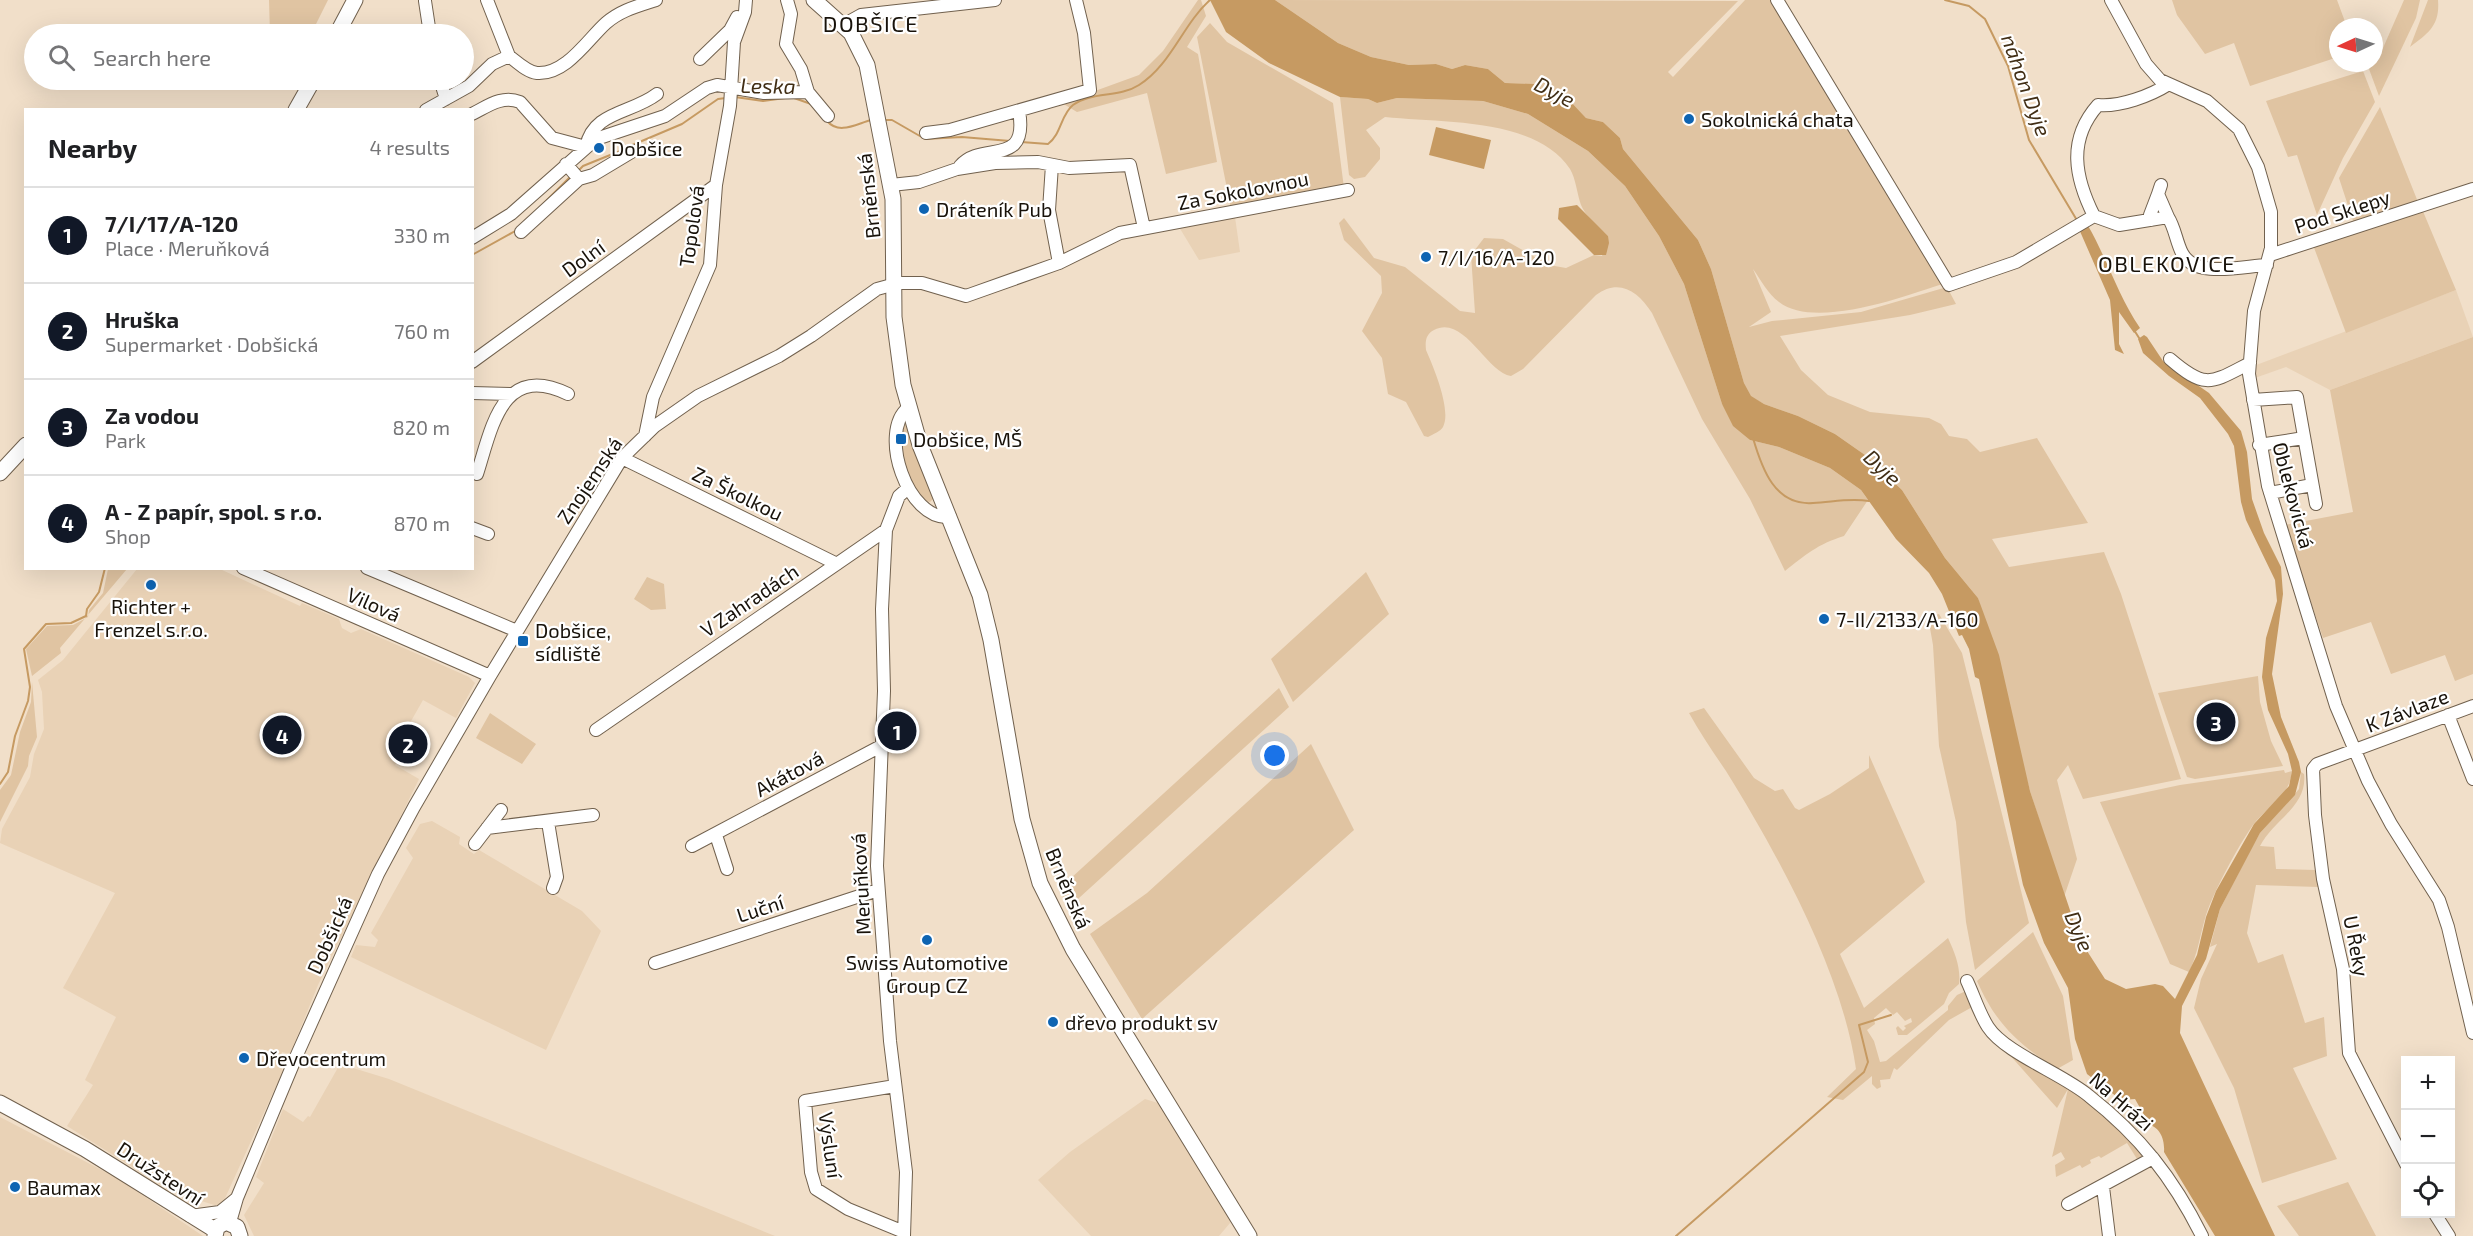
<!DOCTYPE html>
<meta charset="utf-8">
<style>
body{margin:0;font-family:"Exo 2",sans-serif;background:#f2f2f2;color:#202124}
.controls{position:absolute;right:18px;bottom:18px;display:grid;overflow:hidden;border-radius:0px;box-shadow:0 6px 24px #0002}
.controls button{width:54px;height:54px;display:grid;place-items:center;padding:0;border:0;border-bottom:2px solid #e0e0e0;background:#fff;color:#202124;font:30px sans-serif}
.compass{position:absolute;left:2329px;top:18px;width:54px;height:54px;border-radius:50%;background:#fff;box-shadow:0 6px 24px #0002;rotate:266deg}
.you{position:absolute;left:1275px;top:756px;width:21px;height:21px;margin:-15px;border:4px solid #fff;border-radius:50%;background:#1a73e8;box-shadow:0 0 0 9px #1a73e833}
.badge{display:grid;place-items:center;width:39px;height:39px;border-radius:50%;background:#111827;color:#fff;font-size:20px;font-weight:700}
.pin{position:absolute;translate:-50% -50%;border:3px solid #fff;box-shadow:0 2px 6px #0006}
.list{margin:0;padding:0;list-style:none}
h2{display:flex;justify-content:space-between;align-items:center;height:78px;margin:0;padding:0 24px;font-size:26px}
h2 small{font-size:20px;font-weight:400;color:#757577}
.list li{display:grid;grid-template-columns:39px 1fr auto;gap:18px;align-items:center;box-sizing:border-box;height:96px;padding:0 24px;border-top:2px solid #e0e0e0}
.list b{display:block;font-size:22px;white-space:nowrap}
.list p{margin:0;font-size:20px;white-space:nowrap;color:#757577}
.list em{font-size:20px;font-style:normal;color:#757577}
.icon{flex:none;width:33px;height:33px;fill:none;stroke:currentColor;stroke-width:2;stroke-linecap:round;stroke-linejoin:round}
.map{position:relative;flex:none;width:2473px;height:1236px;overflow:hidden}
.search{position:absolute;background:#fff;box-shadow:0 6px 24px #0002;left:24px;top:24px;width:450px;height:66px;display:flex;align-items:center;gap:15px;box-sizing:border-box;padding:0 21px;border-radius:33px;color:#757577;font-size:22px}
.panel{position:absolute;background:#fff;box-shadow:0 6px 24px #0002;left:24px;top:108px;width:450px;height:462px;border-radius:0px}
.map>svg:first-child{display:block}
</style>
<div class="map">
<svg width="2473" height="1236" viewBox="0 0 2473 1236">
<rect width="100%" height="100%" fill="#f1dfc9"/>
<path fill="#e9d2b6" d="M 1235,217 L 1240,252 L 1199,260 L 1179,227 Z
M 2456,290 L 2473,337 L 2330,390 L 2286,367 L 2252,379 L 2251,367 Z
M 137,569 L 220,569 L 300,606 L 302,603 L 339,619 L 342,628 L 351,633 L 361,629 L 469,677 L 475,683 L 456,718 L 423,700 L 402,737 L 405,748 L 395,765 L 419,779 L 318,985 L 290,1054 L 282,1052 L 279,1063 L 283,1071 L 221,1207 L 172,1192 L 67,1126 L 93,1085 L 85,1080 L 116,1017 L 63,988 L 115,893 L 0,843 L 2,829 L 30,777 L 34,754 L 44,729 L 42,692 L 38,680 L 63,660 Z
M 432,821 L 460,837 L 459,844 L 474,854 L 479,850 L 582,911 L 601,931 L 546,1050 L 351,957 L 356,945 L 375,947 L 378,940 L 371,933 L 413,858 L 406,848 L 420,824 Z
M 340,1064 L 389,1079 L 775,1236 L 254,1236 L 244,1215 L 264,1183 L 256,1177 L 283,1109 L 303,1122 L 308,1116 L 310,1117 Z
M 1145,1099 L 1158,1103 L 1230,1216 L 1230,1223 L 1219,1236 L 1091,1236 L 1038,1180 L 1070,1152 Z
M 0,1117 L 117,1178 L 203,1236 L 0,1236 Z"/>
<path fill="#e0c4a2" d="M 269,0 L 328,0 L 311,34 L 270,34 Z
M 1198,0 L 1201,0 L 1206,16 L 1187,47 L 1198,54 L 1217,162 L 1166,174 L 1147,93 L 1077,112 L 1062,103 L 1139,75 L 1163,51 Z
M 1275,0 L 1738,1 L 1668,72 L 1673,77 L 1745,0 L 1774,0 L 1945,283 C 1906,296 1815,330 1779,302 C 1768,294 1761,280 1753,269 L 1771,312 L 1749,327 L 1772,321 L 1861,312 L 1947,287 L 1956,304 L 1910,315 L 1780,336 L 1801,370 L 1828,395 L 1870,412 L 1929,418 L 1941,424 L 1949,436 L 1967,439 L 1980,452 L 2037,438 L 2088,523 L 1992,539 L 2009,567 L 2104,552 L 2121,594 L 2181,779 L 2083,799 L 2068,765 L 2057,780 L 2077,859 L 2064,897 L 2030,791 L 1978,598 L 1945,558 L 1902,490 L 1865,455 L 1835,434 L 1798,416 L 1764,404 L 1751,397 L 1744,383 L 1711,269 L 1698,240 L 1623,149 L 1620,138 L 1603,122 L 1586,118 L 1571,102 L 1545,92 L 1536,84 L 1505,83 L 1488,69 L 1465,65 L 1452,69 L 1436,64 L 1409,65 L 1371,57 L 1338,43 Z
M 2172,0 L 2337,0 L 2347,27 L 2338,27 L 2338,57 L 2250,86 L 2234,43 L 2205,54 L 2177,15 Z
M 2404,0 L 2420,0 L 2416,18 L 2379,96 L 2369,69 L 2383,48 Z
M 2428,0 L 2438,0 C 2440,25 2429,33 2410,47 Z
M 1210,23 L 1227,42 L 1333,103 L 1344,188 L 1231,209 L 1197,37 Z
M 2363,71 L 2375,102 L 2343,158 L 2317,215 L 2297,155 L 2288,157 L 2266,101 Z
M 1340,97 L 1368,99 L 1377,103 L 1397,98 L 1483,101 L 1528,114 L 1588,151 L 1625,186 L 1659,236 L 1684,284 L 1722,404 L 1750,440 L 1779,447 L 1830,468 L 1861,490 L 1868,500 L 1844,536 C 1818,544 1805,555 1785,571 L 1750,499 L 1702,419 L 1652,313 C 1638,291 1619,278 1596,295 L 1523,369 L 1511,376 C 1486,372 1464,314 1434,330 C 1426,334 1425,341 1426,350 C 1433,366 1452,410 1443,427 C 1440,432 1433,434 1428,437 L 1424,436 L 1406,402 L 1388,394 L 1382,358 L 1362,331 L 1382,293 L 1381,276 L 1344,240 L 1339,223 L 1344,218 L 1374,258 L 1405,267 L 1460,311 L 1475,313 L 1471,255 L 1484,238 L 1503,239 L 1549,265 L 1566,268 L 1594,255 L 1602,256 L 1608,236 C 1599,227 1585,216 1581,205 C 1577,194 1576,179 1570,169 C 1536,117 1440,123 1385,117 L 1366,130 L 1380,148 L 1380,159 L 1365,177 L 1354,179 L 1349,175 Z
M 2380,107 L 2418,202 L 2354,224 L 2339,178 Z
M 2422,209 L 2456,290 L 2346,333 L 2313,245 Z
M 2473,337 L 2473,674 L 2455,681 L 2445,655 L 2391,674 L 2371,622 L 2323,638 L 2285,525 L 2353,512 L 2330,390 Z
M 904,423 L 907,424 L 934,498 L 930,502 C 902,497 901,443 904,423 Z
M 108,569 L 127,569 L 60,648 L 61,653 L 32,676 L 26,649 L 47,626 L 73,625 L 88,617 L 89,610 L 103,593 Z
M 1366,572 L 1389,614 L 1293,702 L 1271,659 Z
M 647,577 L 664,584 L 666,609 L 651,610 L 634,599 Z
M 1939,614 L 1962,653 L 2029,923 L 1975,970 L 1966,922 L 1956,822 L 1939,746 L 1933,645 L 1928,617 Z
M 2258,676 L 2260,702 L 2271,741 L 2283,766 L 2195,779 L 2187,777 L 2158,693 Z
M 32,682 L 37,737 L 29,756 L 28,766 L 0,822 L 0,790 L 11,775 L 20,732 L 31,702 Z
M 1279,688 L 1289,707 L 1068,908 L 1059,889 Z
M 1704,708 L 1754,778 L 1775,791 L 1783,789 L 1795,808 L 1799,810 L 1830,794 L 1869,768 L 1869,755 L 1925,882 L 1840,954 L 1864,1008 L 1948,938 C 1955,953 1961,968 1959,984 L 1949,993 L 1944,1004 L 1907,1035 L 1898,1035 L 1896,1028 L 1898,1026 L 1903,1031 L 1906,1028 L 1904,1026 L 1912,1022 L 1911,1018 L 1905,1021 L 1897,1012 L 1893,1015 L 1886,1008 L 1874,1018 L 1875,1024 L 1867,1030 L 1874,1041 L 1880,1062 L 1886,1061 L 1948,1010 L 1948,1006 L 1957,995 L 1966,991 L 1974,1006 L 1949,1020 L 1897,1070 L 1894,1068 L 1890,1079 L 1880,1080 L 1881,1087 L 1877,1089 L 1872,1084 L 1872,1076 L 1843,1100 L 1827,1097 L 1856,1069 C 1842,971 1778,855 1726,771 C 1713,752 1700,733 1689,713 Z
M 490,713 L 536,744 L 522,764 L 476,738 Z
M 1311,744 L 1354,830 L 1142,1019 L 1090,934 L 1147,893 Z
M 2284,770 L 2285,773 L 2292,771 C 2290,797 2267,806 2253,825 C 2237,848 2215,889 2206,915 C 2200,935 2198,953 2189,972 L 2170,964 L 2100,802 L 2180,785 Z
M 2301,772 L 2304,774 C 2308,806 2273,820 2260,846 L 2274,847 L 2276,869 L 2316,870 L 2319,887 L 2256,885 L 2247,933 L 2258,963 L 2283,954 L 2305,1023 L 2324,1017 L 2327,1056 L 2293,1068 L 2337,1159 L 2262,1183 L 2234,1088 L 2194,1008 L 2201,979 L 2217,944 L 2210,947 L 2220,909 L 2252,847 L 2260,833 L 2299,789 Z
M 2033,932 L 2063,996 L 2073,1060 L 2057,1069 C 2018,1044 1996,1024 1977,981 Z
M 1991,1034 C 2049,1072 2096,1101 2142,1154 L 2141,1157 L 2137,1159 L 2127,1143 L 2101,1158 L 2099,1156 L 2090,1160 L 2091,1163 L 2082,1168 L 2080,1165 L 2056,1177 L 2055,1165 L 2065,1159 L 2061,1152 L 2052,1157 L 2068,1089 L 2057,1108 Z
M 2348,1182 L 2376,1236 L 2299,1236 L 2277,1206 Z"/>
<path fill="#c69a62" d="M 1210,0 L 1275,0 L 1338,43 L 1371,57 L 1409,65 L 1436,64 L 1452,69 L 1465,65 L 1488,69 L 1505,83 L 1536,84 L 1545,92 L 1571,102 L 1586,118 L 1603,122 L 1620,138 L 1623,149 L 1698,240 L 1711,269 L 1744,383 L 1751,396 L 1764,404 L 1798,416 L 1835,434 L 1865,455 L 1902,490 L 1945,558 L 1978,598 L 1999,655 L 2030,791 L 2080,940 L 2105,979 L 2126,989 L 2155,984 L 2163,986 L 2175,999 L 2197,955 L 2206,917 L 2216,891 L 2254,824 L 2289,786 L 2292,771 L 2288,754 L 2268,710 L 2262,677 L 2266,638 L 2277,601 L 2275,580 L 2246,520 L 2241,502 L 2234,446 L 2228,434 L 2200,398 L 2169,376 L 2143,353 L 2138,339 L 2144,335 L 2147,337 L 2163,361 L 2209,393 L 2241,431 L 2247,452 L 2252,499 L 2264,533 L 2281,567 L 2283,594 L 2272,674 L 2281,717 L 2299,762 L 2301,772 L 2295,795 L 2260,833 L 2220,909 L 2206,959 L 2182,1006 L 2180,1033 L 2275,1236 L 2215,1236 L 2164,1152 C 2165,1139 2160,1126 2146,1124 L 2147,1120 L 2135,1099 L 2121,1100 L 2087,1074 L 2075,1039 L 2068,988 L 2044,943 L 2023,885 L 1979,679 L 1975,677 L 1969,649 L 1962,635 L 1959,636 L 1942,594 L 1929,573 L 1896,539 L 1861,490 L 1830,468 L 1779,447 L 1750,440 L 1733,426 L 1722,404 L 1684,284 L 1659,236 L 1625,186 L 1588,151 L 1528,114 L 1483,101 L 1397,98 L 1377,103 L 1368,99 L 1340,97 L 1269,63 L 1226,32 Z
M 1436,127 L 1491,140 L 1484,169 L 1429,155 Z
M 1577,205 L 1608,236 L 1609,243 L 1606,255 L 1594,255 L 1558,219 L 1559,208 Z
M 2087,224 C 2107,258 2118,296 2140,328 L 2134,333 L 2119,312 L 2119,344 L 2124,354 L 2115,350 L 2110,300 L 2079,229 Z"/>
<g fill="none" stroke-linecap="round" stroke-linejoin="round">
<path stroke="#c69a62" stroke-width="2" d="M 1945,0 L 1969,6 L 1985,19 L 2008,66 L 2029,140 L 2078,222
M 735,97 L 763,101 L 785,98
M 794,98 L 811,104
M 883,120 L 892,120 L 925,139 L 962,137 L 1010,141
M 827,121 C 839,135 856,124 871,120
M 1021,142 L 1048,144 C 1061,135 1061,114 1073,105 C 1092,91 1119,98 1139,85 C 1171,65 1183,24 1210,0
M 630,146 L 682,124 L 718,99 L 726,98
M 577,172 L 583,166 L 625,149
M 540,207 L 570,177
M 472,255 L 517,230
M 2134,330 L 2141,341
M 1753,438 C 1762,469 1775,506 1813,503 C 1833,502 1849,498 1869,501
M 0,784 L 8,772 L 15,736 L 28,701 L 30,687 L 24,649 L 46,624 L 71,623 L 86,616 L 87,609 L 99,592 L 105,568
M 1676,1236 L 1864,1072 L 1868,1062 L 1859,1025 L 1891,1015"/>
<defs>
<path id="minor" d="M 487,0 L 509,56
M 787,0 L 791,14 L 786,44 L 801,69 L 808,92
M 1777,0 L 1949,285 L 2016,262 L 2094,216
M 2111,0 L 2146,64 L 2160,80 L 2207,101 L 2239,129 L 2258,167 L 2271,212 L 2271,248 L 2254,311 L 2249,374 L 2268,486 L 2336,706 L 2368,781 L 2391,824 L 2439,900 L 2448,927 L 2473,1033
M 425,1 L 430,34
M 843,25 L 861,15 L 995,0
M 509,56 C 517,62 527,72 537,73 C 566,75 588,39 606,23 C 621,10 638,6 656,0
M 700,59 L 730,30 L 737,17
M 440,80 L 446,99
M 2169,84 C 2150,96 2120,107 2098,105 C 2067,140 2075,178 2094,216 L 2119,225 L 2168,217 C 2175,228 2176,241 2182,253 C 2195,279 2243,266 2267,265
M 808,92 L 828,116
M 426,110 L 469,86 L 492,64 L 509,56
M 472,114 C 488,106 502,95 520,102 L 552,138 L 586,147 C 593,111 631,114 657,94
M 926,133 L 950,130 L 1090,90 L 1084,33 L 1076,0
M 566,164 L 579,179 L 593,175 L 633,151
M 1052,165 L 1049,210 L 1059,263
M 960,166 C 982,140 1029,169 1019,111
M 891,185 L 919,182 L 957,169 L 995,163 L 1038,162 L 1069,168 L 1130,165 L 1144,228
M 2161,185 L 2158,194 L 2168,217
M 2151,220 L 2150,215 L 2158,194
M 521,232 L 579,179
M 472,238 L 511,214 L 596,139 L 665,116 L 707,88 L 717,85 L 764,93 L 808,92
M 2270,255 L 2473,189
M 2170,359 C 2206,390 2211,383 2250,363
M 472,362 L 716,185
M 472,393 L 511,394
M 2253,400 L 2297,397 L 2316,504
M 908,408 C 878,432 907,521 950,517
M 645,436 L 653,397 L 710,265 L 716,185 L 730,106 L 734,42 L 745,12 L 746,0
M 2259,445 L 2304,438
M 622,458 L 837,564
M 477,474 C 492,427 502,362 568,394
M 2270,493 L 2312,485
M 472,528 L 488,534
M 886,530 L 882,609 L 884,691 L 877,866 L 890,1041 L 906,1172 L 904,1236
M 243,568 L 490,676
M 367,568 L 517,631
M 2448,715 L 2473,779
M 596,730 L 886,530 L 899,496 L 907,489
M 548,822 L 557,877 L 553,888
M 487,828 L 593,815
M 716,835 L 727,869
M 475,844 L 501,810
M 692,846 L 881,746
M 655,963 L 878,890
M 1967,981 C 1974,996 1979,1013 1988,1027 C 2005,1053 2063,1074 2089,1096 C 2140,1136 2173,1178 2202,1236
M 895,1086 L 805,1101 L 811,1172 L 816,1189 L 848,1209 L 904,1232
M 2406,1164 L 2349,1053 L 2343,969 L 2323,879 L 2315,815 L 2313,769 L 2317,764 L 2473,706
M 2103,1187 L 2109,1236
M 2068,1204 L 2153,1158
M 2435,1214 L 2449,1236
M 190,1216 L 220,1212 L 236,1199
M 230,1222 L 237,1198 L 296,1057 L 378,874 L 414,807 L 490,676 L 622,458 L 655,426 L 698,396 L 779,356 L 811,336 L 877,289 L 899,283 L 922,283 L 966,296 L 1059,263 L 1120,233 L 1348,190"/>
<path id="major" d="M 814,0 L 851,33 L 867,65 L 893,199 L 894,317 L 903,385 L 920,445 L 980,595 L 991,640 L 1022,819 L 1040,883 L 1073,949 L 1249,1236
M 337,34 L 355,0
M 296,110 L 313,80
M 0,473 L 26,445
M 0,1103 L 85,1149 L 215,1230
M 215,1236 L 217,1227 L 226,1222 L 237,1227 L 240,1236"/>
</defs>
<use href="#minor" stroke="#71614e" stroke-width="14"/>
<use href="#major" stroke="#71614e" stroke-width="17"/>
<use href="#minor" stroke="#fff" stroke-width="12"/>
<use href="#major" stroke="#fff" stroke-width="15"/>
</g>
<g fill="#0e64b2" stroke="#fff" stroke-width="2">
<circle cx="1689" cy="119" r="6"/>
<circle cx="599" cy="148" r="6"/>
<circle cx="924" cy="209" r="6"/>
<circle cx="1426" cy="257" r="6"/>
<rect x="895" y="433" width="12" height="12" rx="3"/>
<circle cx="151" cy="585" r="6"/>
<circle cx="1824" cy="619" r="6"/>
<rect x="517" y="635" width="12" height="12" rx="3"/>
<circle cx="927" cy="940" r="6"/>
<circle cx="1053" cy="1022" r="6"/>
<circle cx="244" cy="1058" r="6"/>
<circle cx="15" cy="1187" r="6"/>
</g>
<g text-anchor="middle" dominant-baseline="central" stroke-width="4.5" stroke-linejoin="round" paint-order="stroke">
<g font-size="20" fill="#18120a" stroke="#fff" text-anchor="start">
<text x="1701" y="119">Sokolnická chata</text>
<text x="611" y="148">Dobšice</text>
<text x="936" y="209">Dráteník Pub</text>
<text x="1438" y="257">7/I/16/A-120</text>
<text x="913" y="439">Dobšice, MŠ</text>
<text x="151" y="606" text-anchor="middle">Richter +<tspan x="151" dy="23">Frenzel s.r.o.</tspan></text>
<text x="1836" y="619">7-II/2133/A-160</text>
<text x="535" y="630">Dobšice,<tspan x="535" dy="23">sídliště</tspan></text>
<text x="927" y="962" text-anchor="middle">Swiss Automotive<tspan x="927" dy="23">Group CZ</tspan></text>
<text x="1065" y="1022">dřevo produkt sv</text>
<text x="256" y="1058">Dřevocentrum</text>
<text x="27" y="1187">Baumax</text>
</g>
<g font-size="20" fill="#18120a" stroke="#fff">
<text transform="translate(1243 190) rotate(-11)">Za Sokolovnou</text>
<text transform="translate(868 196) rotate(-96)">Brněnská</text>
<text transform="translate(2342 211) rotate(-18)">Pod Sklepy</text>
<text transform="translate(691 226) rotate(-82)">Topolová</text>
<text transform="translate(583 258) rotate(-36)">Dolní</text>
<text transform="translate(589 480) rotate(-56)">Znojemská</text>
<text transform="translate(738 493) rotate(26)">Za Školkou</text>
<text transform="translate(2294 495) rotate(75)">Oblekovická</text>
<text transform="translate(749 600) rotate(-34)">V Zahradách</text>
<text transform="translate(374 604) rotate(24)">Vilová</text>
<text transform="translate(2407 710) rotate(-21)">K Závlaze</text>
<text transform="translate(789 773) rotate(-28)">Akátová</text>
<text transform="translate(860 884) rotate(-93)">Meruňková</text>
<text transform="translate(1069 888) rotate(67)">Brněnská</text>
<text transform="translate(760 908) rotate(-18)">Luční</text>
<text transform="translate(329 935) rotate(-66)">Dobšická</text>
<text transform="translate(2357 946) rotate(79)">U Řeky</text>
<text transform="translate(2122 1101) rotate(41)">Na Hrázi</text>
<text transform="translate(831 1145) rotate(82)">Výsluní</text>
<text transform="translate(161 1173) rotate(33)">Družstevní</text>
</g>
<g font-size="21" font-style="italic" fill="#412e15" stroke="#fff">
<text transform="translate(768 85) rotate(1)">Leska</text>
<text transform="translate(2027 85) rotate(70)">náhon Dyje</text>
<text transform="translate(1555 91) rotate(27)">Dyje</text>
<text transform="translate(1883 467) rotate(43)">Dyje</text>
<text transform="translate(2080 931) rotate(67)">Dyje</text>
</g>
<g font-size="22" letter-spacing="1.5" fill="#18120a" stroke="#fff">
<text x="871" y="23">DOBŠICE</text>
<text x="2167" y="263">OBLEKOVICE</text>
</g>
</g>
</svg>
<div class="controls">
<button>+</button>
<button>−</button>
<button><svg class="icon" aria-label="locate" viewBox="0 0 24 24"><circle cx="12" cy="12" r="6"/><path d="M12 2v4M12 18v4M2 12h4M18 12h4"/></svg></button>
</div>
<svg class="compass" viewBox="-18 -18 36 36"><path d="M0-13l5 13h-10z" fill="#e53935"/><path d="M0 13l5-13h-10z" fill="#757577"/></svg>
<div class="you"></div>
<div class="pin badge" style="left:897px;top:731px">1</div>
<div class="pin badge" style="left:408px;top:744px">2</div>
<div class="pin badge" style="left:2216px;top:722px">3</div>
<div class="pin badge" style="left:282px;top:735px">4</div>
<div class="search"><svg class="icon" aria-label="search" viewBox="0 0 24 24"><circle cx="10" cy="10" r="6"/><path d="M15 15l6 6"/></svg>Search here</div>
<section class="panel">
<h2>Nearby<small>4 results</small></h2>
<ul class="list">
<li><span class="badge">1</span><div><b>7/I/17/A-120</b><p>Place · Meruňková</p></div><em>330 m</em></li>
<li><span class="badge">2</span><div><b>Hruška</b><p>Supermarket · Dobšická</p></div><em>760 m</em></li>
<li><span class="badge">3</span><div><b>Za vodou</b><p>Park</p></div><em>820 m</em></li>
<li><span class="badge">4</span><div><b>A - Z papír, spol. s r.o.</b><p>Shop</p></div><em>870 m</em></li>
</ul>
</section>
</div>
